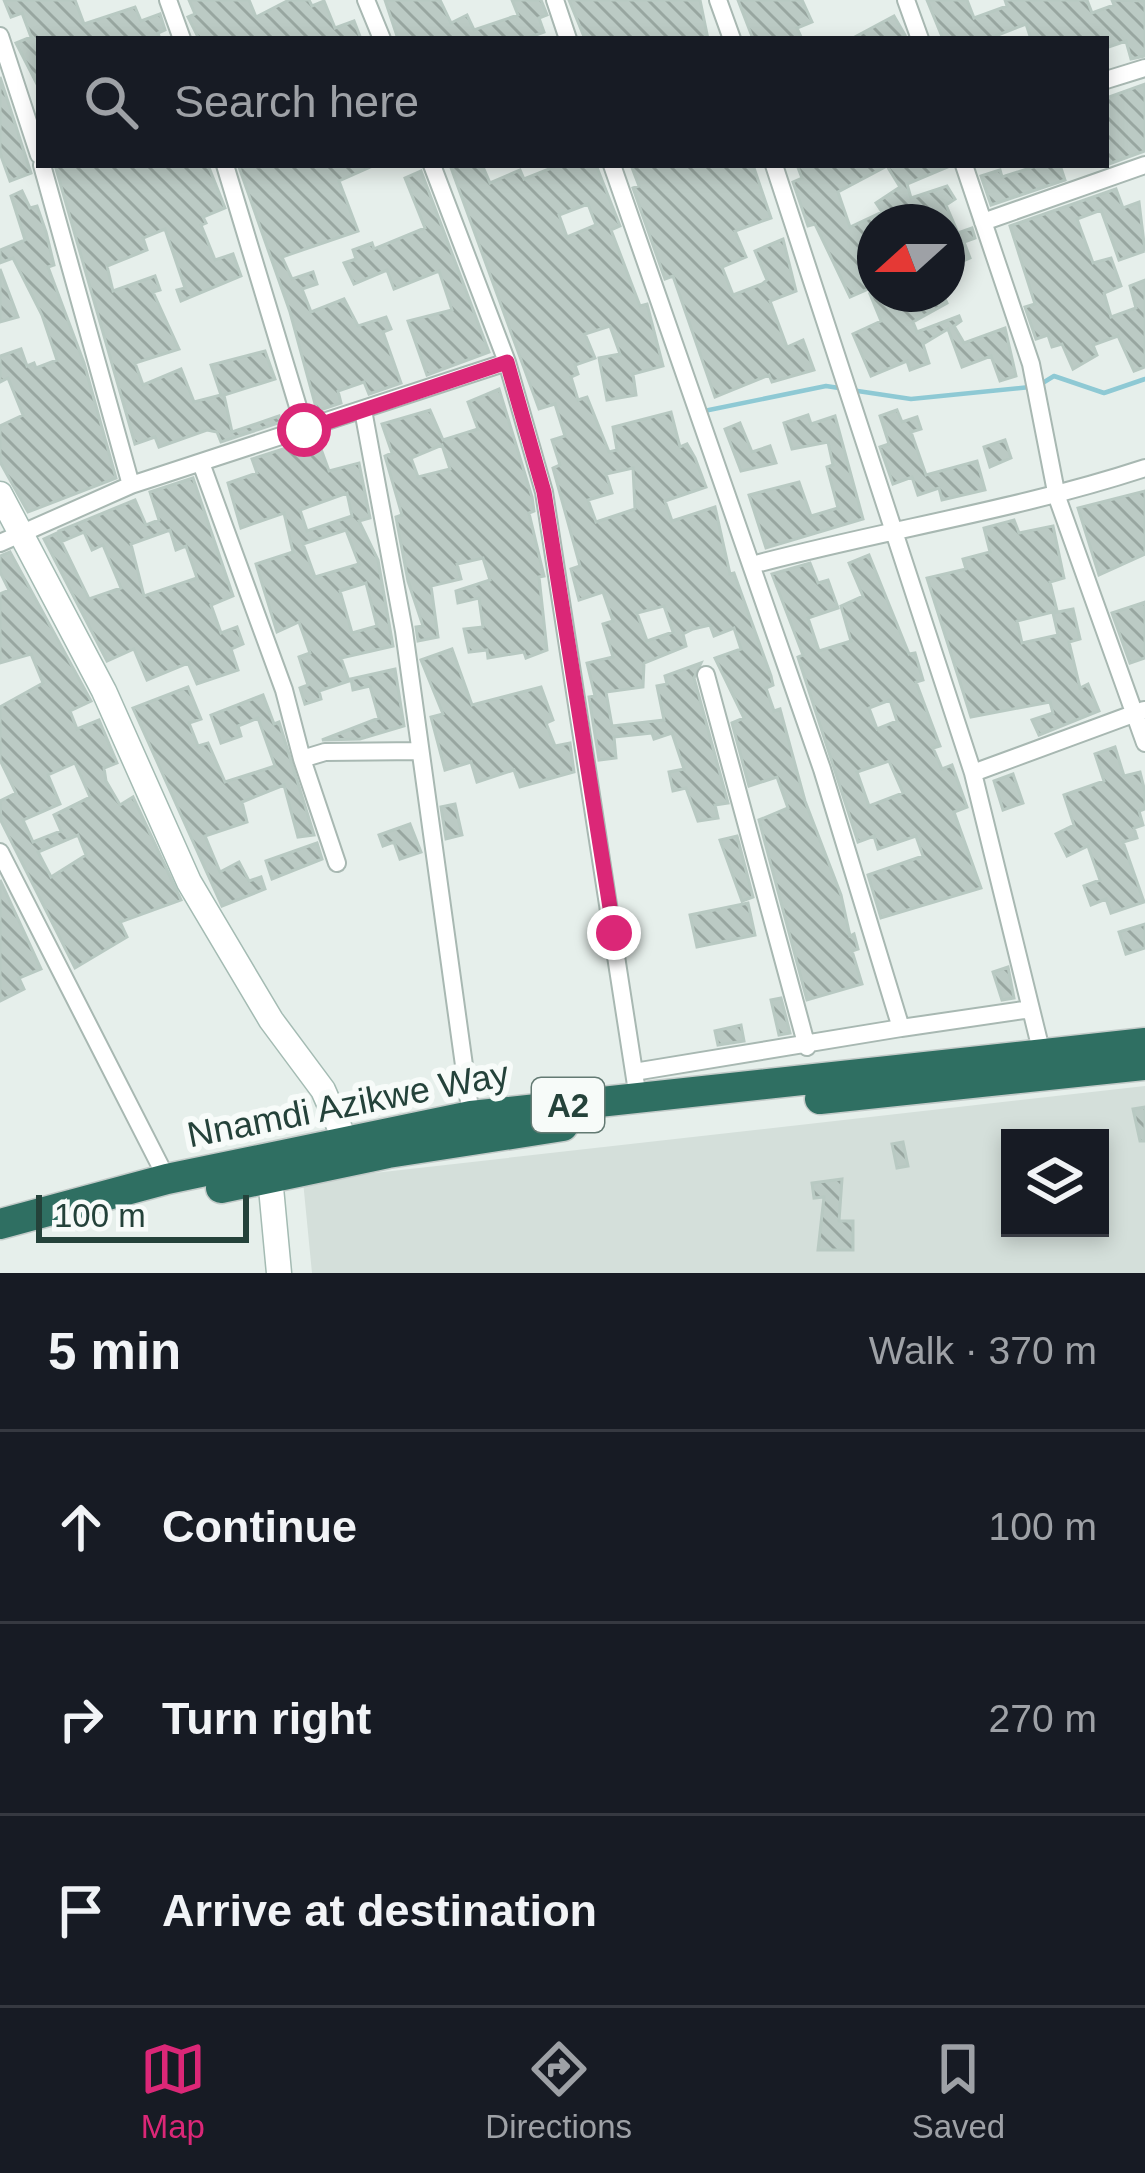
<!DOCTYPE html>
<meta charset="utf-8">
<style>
body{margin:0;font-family:Arial,sans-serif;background:#242831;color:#f1f3f6}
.controls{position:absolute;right:36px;bottom:36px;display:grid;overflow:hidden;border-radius:0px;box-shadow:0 6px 18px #0003}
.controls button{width:108px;height:108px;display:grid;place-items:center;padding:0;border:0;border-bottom:3px solid #363941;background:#171b24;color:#f1f3f6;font:60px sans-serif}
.compass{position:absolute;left:857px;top:204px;width:108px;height:108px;border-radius:50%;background:#171b24;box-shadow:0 6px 18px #0003;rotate:249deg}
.scale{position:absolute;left:36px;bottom:30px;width:213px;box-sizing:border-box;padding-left:12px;border:6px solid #24423a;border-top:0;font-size:33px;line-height:42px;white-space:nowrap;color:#24423a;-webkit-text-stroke:9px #f7fbf9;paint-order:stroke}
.stop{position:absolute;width:36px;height:36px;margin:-27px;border:9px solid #db2777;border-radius:50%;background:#fff}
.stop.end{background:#db2777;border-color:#fff;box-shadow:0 3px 12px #0008}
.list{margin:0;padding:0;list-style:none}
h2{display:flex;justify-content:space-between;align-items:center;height:156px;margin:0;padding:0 48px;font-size:51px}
h2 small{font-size:39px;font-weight:400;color:#9ea1a6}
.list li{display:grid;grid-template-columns:78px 1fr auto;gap:36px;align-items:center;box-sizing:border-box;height:192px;padding:0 48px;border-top:3px solid #363941}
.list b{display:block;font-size:45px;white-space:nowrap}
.list em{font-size:39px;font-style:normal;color:#9ea1a6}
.icon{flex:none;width:66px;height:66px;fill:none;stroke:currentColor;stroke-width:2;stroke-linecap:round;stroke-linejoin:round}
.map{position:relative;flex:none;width:1145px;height:1273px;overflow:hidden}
.search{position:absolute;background:#171b24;box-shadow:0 6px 18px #0003;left:36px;right:36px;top:36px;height:132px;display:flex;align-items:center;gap:30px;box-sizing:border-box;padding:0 42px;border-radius:0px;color:#9ea1a6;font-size:45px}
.sheet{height:732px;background:#171b24}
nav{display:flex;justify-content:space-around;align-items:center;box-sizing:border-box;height:168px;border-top:3px solid #363941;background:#171b24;font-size:33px;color:#9ea1a6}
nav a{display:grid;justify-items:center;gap:6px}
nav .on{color:#db2777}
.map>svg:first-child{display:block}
</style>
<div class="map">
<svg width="1145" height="1273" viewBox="0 0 1145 1273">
<defs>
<pattern id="building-back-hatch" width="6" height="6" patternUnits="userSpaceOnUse" patternTransform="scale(3)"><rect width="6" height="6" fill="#bbcac4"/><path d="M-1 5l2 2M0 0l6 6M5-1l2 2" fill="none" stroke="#98a6a0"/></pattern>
</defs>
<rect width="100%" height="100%" fill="#e6efeb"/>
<path fill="#d4dfda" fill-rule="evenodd" d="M 1145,1086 L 1145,1273 L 312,1273 L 303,1181 ZM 1010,1138 L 1100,1138 L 1100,1228 L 1010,1228 Z"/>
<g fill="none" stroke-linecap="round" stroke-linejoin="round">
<path stroke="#8ec9d4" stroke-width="4.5" d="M 1041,384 L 1054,376 L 1104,393 L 1145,379
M 851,390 L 911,399 L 1030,387
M 704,411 L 826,386 L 839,388"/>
</g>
<path fill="url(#building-back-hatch)" stroke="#b8c9c2" stroke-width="3" fill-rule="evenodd" d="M 4,0 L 75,0 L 84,24 L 135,7 L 141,21 L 160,14 L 165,30 L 158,33 L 160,39 L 39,39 L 38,86 L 16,43 L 31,37 L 22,13 L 11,17 Z
M 189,0 L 249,0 L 256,17 L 289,0 L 309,0 L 312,6 L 324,1 L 335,28 L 354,21 L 361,39 L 199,39 L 188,17 L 195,14 Z
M 385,0 L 440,0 L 451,23 L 467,15 L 474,30 L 518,15 L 512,0 L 541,0 L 547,15 L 539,18 L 544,32 L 525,39 L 398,39 Z
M 569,0 L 700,0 L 708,39 L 585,39 Z
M 738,0 L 802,0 L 812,22 L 797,28 L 802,39 L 753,39 Z
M 927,0 L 967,0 L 974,18 L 1007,6 L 1005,0 L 1087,0 L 1092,13 L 1114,5 L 1112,0 L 1145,1 L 1145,56 L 1131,59 L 1126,41 L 1106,48 L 1106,39 L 1031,39 L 1026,24 L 988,39 L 943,39 Z
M 894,16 L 905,35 L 899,39 L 851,39 Z
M 0,77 L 31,173 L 10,181 L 0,153 Z
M 1145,84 L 1145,151 L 1106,165 L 1106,98 Z
M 55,165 L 208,165 L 225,208 L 203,217 L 206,223 L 201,225 L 215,260 L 233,254 L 241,276 L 181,301 L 177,290 L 185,288 L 165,229 L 143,238 L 147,250 L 107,266 L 113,291 L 155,276 L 160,290 L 153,292 L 179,349 L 135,363 L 143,385 L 181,369 L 194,402 L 221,395 L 211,365 L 265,351 L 275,379 L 224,395 L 232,432 L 279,416 L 281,422 L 221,442 L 217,432 L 207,430 L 159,447 L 155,437 L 135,444 Z
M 375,165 L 339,181 L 358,231 L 282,257 L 292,279 L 313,272 L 317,284 L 302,289 L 311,312 L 344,299 L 358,326 L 386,317 L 391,329 L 383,332 L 401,383 L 369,394 L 364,382 L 338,391 L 341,403 L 317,411 L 290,312 L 239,167 Z
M 450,165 L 483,167 L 490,183 L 520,170 L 524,179 L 559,165 L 596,165 L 620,226 L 611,230 L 640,306 L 647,304 L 663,366 L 633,374 L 636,395 L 607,400 L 599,358 L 620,354 L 610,326 L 585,334 L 595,358 L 575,365 L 578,374 L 571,377 L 578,400 L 587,397 L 609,452 L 617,450 L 613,427 L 671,412 L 680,447 L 687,444 L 695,458 L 706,487 L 665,501 L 672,521 L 715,507 L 730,574 L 734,573 L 771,676 L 773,685 L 766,688 L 774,711 L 780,709 L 805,801 L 841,895 L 850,936 L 854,934 L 858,949 L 852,951 L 862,984 L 807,1000 L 759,820 L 788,808 L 777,777 L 749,786 L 732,723 L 744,718 L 715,658 L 741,649 L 734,628 L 714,636 L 710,625 L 693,629 L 683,634 L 686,646 L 644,663 L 643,687 L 606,692 L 612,726 L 664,720 L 657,686 L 667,684 L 665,676 L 701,663 L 694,678 L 728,803 L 715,805 L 718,818 L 698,821 L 686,788 L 673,791 L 669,772 L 684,769 L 672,733 L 654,739 L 652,733 L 614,737 L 616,758 L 599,760 L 589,697 L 595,696 L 587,663 L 613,657 L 603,624 L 613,621 L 603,592 L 579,600 L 571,569 L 580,566 L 553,468 L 560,465 L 552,440 L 565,436 L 555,404 L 539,409 ZM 588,204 L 596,225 L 567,237 L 559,215 ZM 633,468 L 635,509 L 596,522 L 588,500 L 612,493 L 606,474 ZM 664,606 L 673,632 L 647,641 L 637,613 Z
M 631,165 L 753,165 L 771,218 L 735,231 L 746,257 L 722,267 L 733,295 L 762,284 L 767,280 L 755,251 L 783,239 L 796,291 L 770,301 L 787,347 L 803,340 L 814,370 L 772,382 L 769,375 L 715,397 L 673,276 L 665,279 L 633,188 L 639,186 Z
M 797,165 L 952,165 L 907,184 L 911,198 L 947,186 L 955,199 L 946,205 L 958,233 L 972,228 L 975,238 L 964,242 L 970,258 L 947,268 L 947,222 L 875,222 L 875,286 L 850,297 L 815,224 L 808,226 L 793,182 L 802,178 ZM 887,166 L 900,187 L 876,203 L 882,212 L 850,227 L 838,192 Z
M 1039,165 L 1060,165 L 1065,180 L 991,205 L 981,176 L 1000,170 L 1002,177 Z
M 421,171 L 489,352 L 427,375 L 408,321 L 452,310 L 439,271 L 394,289 L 387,270 L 354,284 L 344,263 L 356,259 L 353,250 L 372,243 L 374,249 L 425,228 L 405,178 Z
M 1116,189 L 1123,208 L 1139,202 L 1145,251 L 1119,260 L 1101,210 L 1077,219 L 1093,263 L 1111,258 L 1121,286 L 1104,293 L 1111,317 L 1136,308 L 1130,286 L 1145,280 L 1145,367 L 1134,371 L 1118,336 L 1093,345 L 1097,355 L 1073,369 L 1062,344 L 1052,347 L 1048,335 L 1036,339 L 1025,307 L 1035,304 L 1010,226 Z
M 22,191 L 30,208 L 37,206 L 46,232 L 54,265 L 48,267 L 84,363 L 116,478 L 28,512 L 0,462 L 0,426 L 23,415 L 8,378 L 0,382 L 0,356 L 21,349 L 27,366 L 34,363 L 36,368 L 57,360 L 42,315 L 13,258 L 0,263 L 0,250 L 25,240 L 11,196 Z
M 0,269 L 18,317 L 0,322 Z
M 870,294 L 943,294 L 947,303 L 913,322 L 917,332 L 959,316 L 961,321 L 954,326 L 964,343 L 1005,328 L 1016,376 L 1000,381 L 991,356 L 962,367 L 948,329 L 923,344 L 929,363 L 910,370 L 907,361 L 871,376 L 853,334 L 881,321 Z
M 499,389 L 532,497 L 534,511 L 529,513 L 544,576 L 539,577 L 547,650 L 526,658 L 524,652 L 488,658 L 487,650 L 469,652 L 464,629 L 483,627 L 479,598 L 458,603 L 456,591 L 490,580 L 483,558 L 457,564 L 461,579 L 431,586 L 438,637 L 418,641 L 416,627 L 423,626 L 408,581 L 396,517 L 402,515 L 385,456 L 392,453 L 382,424 L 430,410 L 443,440 L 478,429 L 468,402 ZM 442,445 L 450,469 L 418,477 L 411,458 Z
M 897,410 L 902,422 L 917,417 L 921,429 L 911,432 L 926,475 L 977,461 L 985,490 L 942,500 L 939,488 L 918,495 L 912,477 L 893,484 L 880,447 L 889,444 L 880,416 Z
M 808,415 L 811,424 L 835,416 L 863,519 L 766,548 L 749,495 L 799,482 L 811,516 L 838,508 L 827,467 L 833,465 L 828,442 L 792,449 L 784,423 Z
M 740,423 L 752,452 L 770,446 L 776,463 L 741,471 L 725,429 Z
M 317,438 L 329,471 L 359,463 L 370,518 L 359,521 L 378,560 L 393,646 L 341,658 L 349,681 L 319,691 L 321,699 L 305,704 L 300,688 L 308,685 L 299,657 L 310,653 L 299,622 L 277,632 L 256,564 L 293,552 L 284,513 L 241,528 L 228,483 L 257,473 L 252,459 ZM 347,493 L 352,516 L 307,531 L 300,510 ZM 346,530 L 359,564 L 315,577 L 303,544 ZM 366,583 L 377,626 L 352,633 L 340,591 Z
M 1005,440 L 1011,458 L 990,467 L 984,447 Z
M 193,478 L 233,596 L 211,605 L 221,633 L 237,627 L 243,644 L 231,649 L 238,670 L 197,684 L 188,663 L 147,680 L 134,649 L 107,661 L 44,539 L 57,533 L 89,599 L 121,588 L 103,545 L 92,550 L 84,532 L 63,541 L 59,531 L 135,500 L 146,525 L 159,520 L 150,492 ZM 170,530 L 176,550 L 186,546 L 197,578 L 144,596 L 131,544 Z
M 1145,491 L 1145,554 L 1099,575 L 1078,508 Z
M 1014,520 L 1019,533 L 1053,526 L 1064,578 L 1050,582 L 1057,611 L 1017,621 L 1022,643 L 1058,635 L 1053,613 L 1073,609 L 1080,639 L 1069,642 L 1080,688 L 1088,684 L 1099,711 L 1039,735 L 1032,720 L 1053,713 L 1050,702 L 971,717 L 927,578 L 966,569 L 963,559 L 990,552 L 984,528 Z
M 10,552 L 91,701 L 70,711 L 77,729 L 99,720 L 117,763 L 104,768 L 106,781 L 120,805 L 133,797 L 181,900 L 120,922 L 127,937 L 75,968 L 1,821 L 0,801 L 16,793 L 0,760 L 0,707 L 43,683 L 31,654 L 0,663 L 0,594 L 9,590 L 0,572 L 0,556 ZM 75,763 L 90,797 L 54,815 L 61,831 L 33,842 L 23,820 L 60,804 L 48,775 ZM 78,835 L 86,855 L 51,877 L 38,852 Z
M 869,555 L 909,654 L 915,653 L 923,680 L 916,682 L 940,746 L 933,748 L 942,769 L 952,765 L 956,776 L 967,807 L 954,812 L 981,888 L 881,918 L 868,875 L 923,856 L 916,836 L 878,849 L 874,836 L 858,842 L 798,657 L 803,655 L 772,574 L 810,563 L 818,583 L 828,580 L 838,608 L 808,618 L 819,651 L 851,641 L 841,606 L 863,596 L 849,563 ZM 890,700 L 897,721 L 877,729 L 869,708 ZM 889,761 L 903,793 L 869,806 L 857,772 Z
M 1145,602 L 1145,658 L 1130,663 L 1112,613 Z
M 452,649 L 472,705 L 541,687 L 553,720 L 546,723 L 555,746 L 570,743 L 574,772 L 520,787 L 514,770 L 477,782 L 471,762 L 445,770 L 431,717 L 443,714 L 421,660 Z
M 395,669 L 404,726 L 360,739 L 322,740 L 379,718 L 370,686 L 353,690 L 351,679 Z
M 188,687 L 201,719 L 189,723 L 198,746 L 208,743 L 225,782 L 275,766 L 258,718 L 238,726 L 241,736 L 221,743 L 211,715 L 263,695 L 274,724 L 279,722 L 314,835 L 298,837 L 284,785 L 242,802 L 247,822 L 205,836 L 220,872 L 239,862 L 249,881 L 261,877 L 265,889 L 222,906 L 133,708 Z
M 1115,747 L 1124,776 L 1140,772 L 1145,792 L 1145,809 L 1139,811 L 1143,825 L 1134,828 L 1137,838 L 1123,842 L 1144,902 L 1111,913 L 1106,899 L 1091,905 L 1084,886 L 1100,880 L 1088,846 L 1067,856 L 1056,834 L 1074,825 L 1064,795 L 1104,781 L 1095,754 Z
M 1013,774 L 1023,803 L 1003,810 L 994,781 Z
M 455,804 L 462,835 L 446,839 L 441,807 Z
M 410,824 L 421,852 L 400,859 L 394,842 L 383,846 L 379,835 Z
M 737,836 L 753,897 L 742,901 L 720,840 Z
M 317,843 L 322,859 L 272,879 L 266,861 Z
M 0,880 L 41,969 L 19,978 L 24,989 L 0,1001 Z
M 748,903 L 755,935 L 697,947 L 690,915 Z
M 1145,924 L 1145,948 L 1126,954 L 1119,932 Z
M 1008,967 L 1014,998 L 1002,1000 L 993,972 Z
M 781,998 L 790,1033 L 779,1035 L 771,1000 Z
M 741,1025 L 744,1041 L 718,1045 L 715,1031 Z
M 1145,1107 L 1145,1141 L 1140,1141 L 1133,1109 Z
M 903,1142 L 908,1166 L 897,1168 L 892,1144 Z
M 842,1179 L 839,1221 L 853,1221 L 853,1250 L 818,1250 L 824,1197 L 814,1198 L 812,1183 Z"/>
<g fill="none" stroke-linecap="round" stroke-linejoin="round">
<defs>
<path id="street" d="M 168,0 L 182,39
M 366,0 L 382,39
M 555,0 L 568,39
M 718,0 L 732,39
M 906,0 L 920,39
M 0,36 L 39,155
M 1106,80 L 1145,68
M 42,165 L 131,485
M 225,165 L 305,430
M 432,165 L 507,362 L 544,492 L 638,1098
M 612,165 L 822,769 L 901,1028 L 1031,1009
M 774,165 L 973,773 L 1042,1054
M 964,165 L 1031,364 L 1057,497 L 1145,743
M 983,222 L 1145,165
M 363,410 L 404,631 L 471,1116
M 201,463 L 284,690 L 302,759 L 325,752 L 420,751
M 0,543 L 131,485 L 507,362
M 752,565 C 883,530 1017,510 1145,468
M 706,675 L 807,1047
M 302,759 L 337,863
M 973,773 L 1144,710
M 0,852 L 167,1179
M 634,1072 L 901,1028"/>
<path id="secondary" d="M 0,494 L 104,691 L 189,882 L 271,1020 L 323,1090 L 345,1140
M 270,1177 L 279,1273"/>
<path id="highway" d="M 820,1099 L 1145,1065
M 221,1188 L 388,1153 L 563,1126
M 0,1224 L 167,1179 L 471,1116 L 1145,1043"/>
</defs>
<use href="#street" stroke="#a8b8b2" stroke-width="20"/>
<use href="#secondary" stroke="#a4bbb3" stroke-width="27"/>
<use href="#highway" stroke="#c2cac8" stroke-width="33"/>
<use href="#street" stroke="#fff" stroke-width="16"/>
<use href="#secondary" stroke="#fff" stroke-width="24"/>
<use href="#highway" stroke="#2f6f62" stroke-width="30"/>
</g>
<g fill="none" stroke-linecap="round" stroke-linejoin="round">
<path stroke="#db2777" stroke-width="15" d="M 304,430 L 507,362 L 544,492 L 614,933"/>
</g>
<g text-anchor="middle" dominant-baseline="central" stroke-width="12" stroke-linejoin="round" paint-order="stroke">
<rect fill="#f7fbf9" stroke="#637a73" stroke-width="3" x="532" y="1078" width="72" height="54" rx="9"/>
<g font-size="33" font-weight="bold" fill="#24423a">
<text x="568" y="1105">A2</text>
</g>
<g font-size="36" fill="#24423a" stroke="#f7fbf9">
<text transform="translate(348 1104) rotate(-11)">Nnamdi Azikwe Way</text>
</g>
</g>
</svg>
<div class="controls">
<button><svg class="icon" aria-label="layers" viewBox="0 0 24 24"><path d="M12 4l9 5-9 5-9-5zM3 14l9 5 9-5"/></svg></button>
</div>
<svg class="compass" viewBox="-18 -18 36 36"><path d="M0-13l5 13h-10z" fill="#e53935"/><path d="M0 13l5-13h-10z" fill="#9ea1a6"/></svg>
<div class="scale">100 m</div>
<div class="stop" style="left:304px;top:430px"></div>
<div class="stop end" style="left:614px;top:933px"></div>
<div class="search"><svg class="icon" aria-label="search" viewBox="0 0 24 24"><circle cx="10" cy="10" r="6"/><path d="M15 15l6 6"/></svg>Search here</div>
</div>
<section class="sheet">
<h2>5 min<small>Walk · 370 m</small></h2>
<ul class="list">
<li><svg class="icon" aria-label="ahead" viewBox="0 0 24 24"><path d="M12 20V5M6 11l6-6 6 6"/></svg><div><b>Continue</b></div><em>100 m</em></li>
<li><svg class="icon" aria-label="right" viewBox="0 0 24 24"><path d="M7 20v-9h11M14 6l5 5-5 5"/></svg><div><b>Turn right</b></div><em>270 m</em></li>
<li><svg class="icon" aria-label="arrive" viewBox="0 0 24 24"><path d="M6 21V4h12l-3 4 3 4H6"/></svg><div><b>Arrive at destination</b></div></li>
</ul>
</section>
<nav>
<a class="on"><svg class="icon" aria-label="map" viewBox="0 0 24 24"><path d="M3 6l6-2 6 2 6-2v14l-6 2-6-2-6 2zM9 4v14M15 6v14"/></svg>Map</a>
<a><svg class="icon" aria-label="directions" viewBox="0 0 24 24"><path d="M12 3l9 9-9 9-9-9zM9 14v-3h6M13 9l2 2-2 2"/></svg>Directions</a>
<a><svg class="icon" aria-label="saved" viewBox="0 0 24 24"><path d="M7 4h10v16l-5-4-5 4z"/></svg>Saved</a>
</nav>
